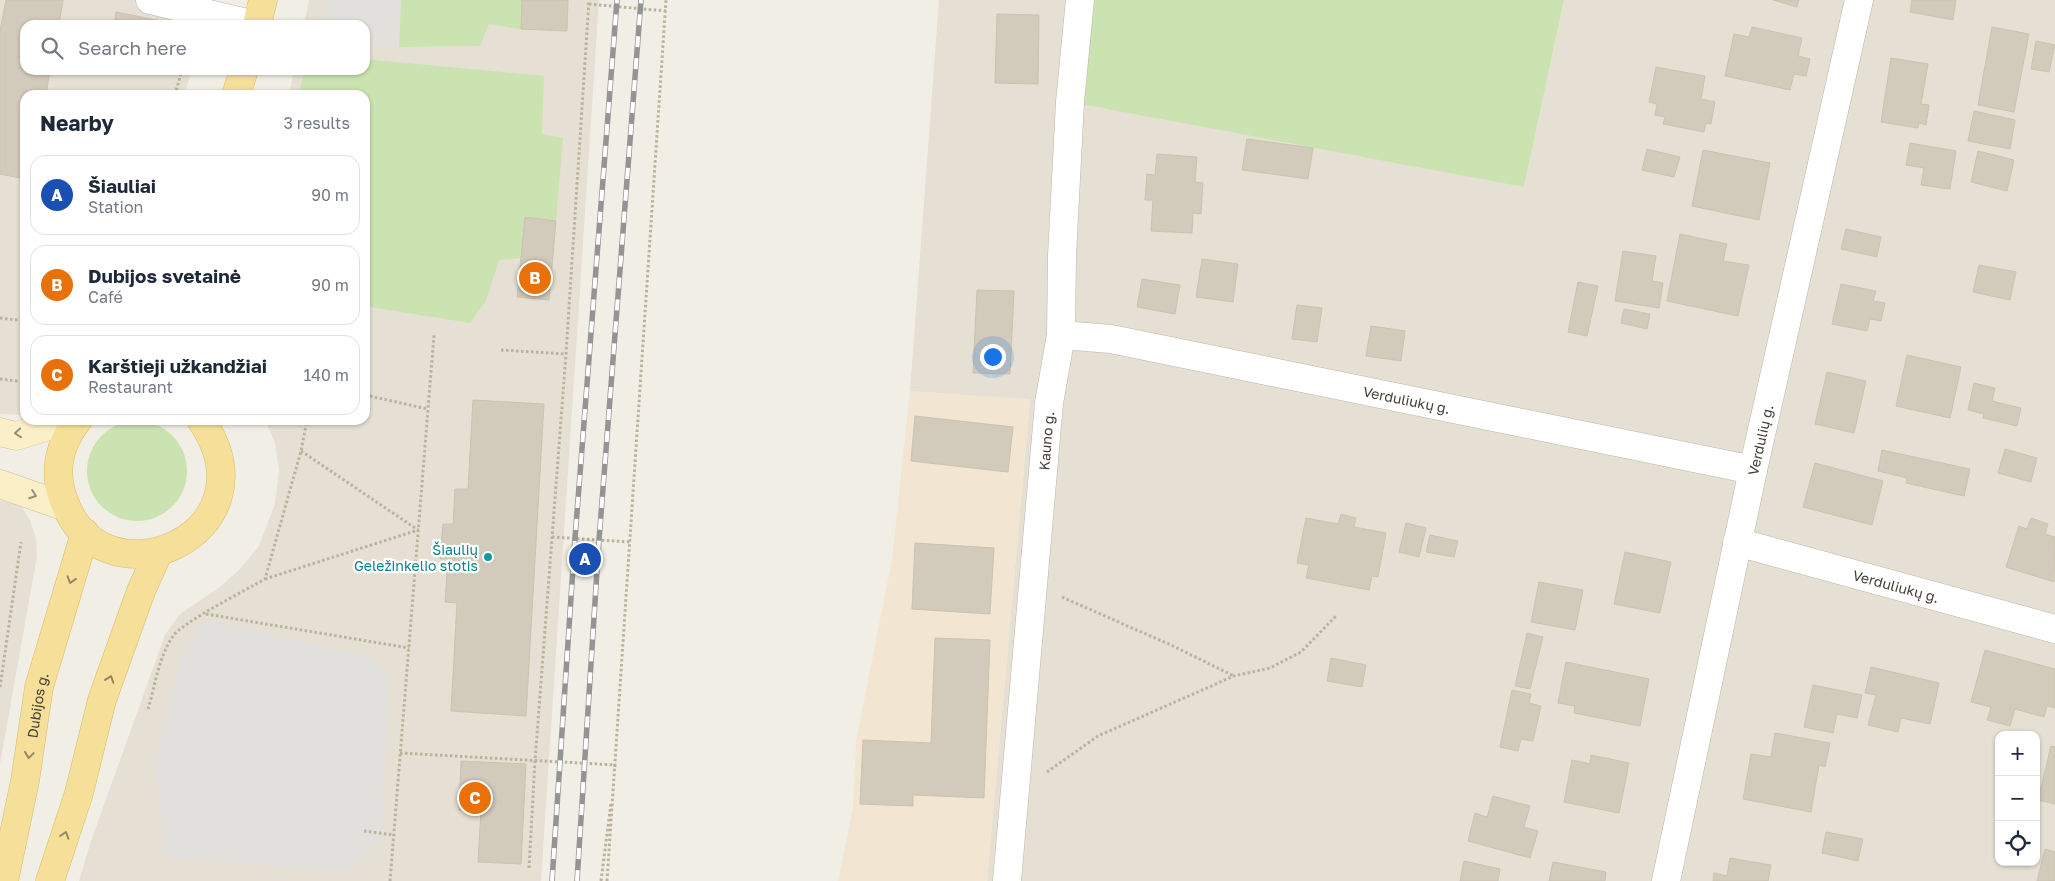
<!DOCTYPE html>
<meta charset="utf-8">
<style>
body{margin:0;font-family:"Golos Text",sans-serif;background:#f6f6f7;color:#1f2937}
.controls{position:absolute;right:15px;bottom:15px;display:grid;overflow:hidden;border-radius:10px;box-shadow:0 1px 4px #0004}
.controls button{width:45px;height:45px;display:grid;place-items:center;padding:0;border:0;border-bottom:1px solid #e0e1e3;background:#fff;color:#1f2937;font:25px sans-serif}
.you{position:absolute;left:992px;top:356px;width:18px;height:18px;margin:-12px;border:4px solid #fff;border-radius:50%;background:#1a73e8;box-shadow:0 0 0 8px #1a73e833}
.badge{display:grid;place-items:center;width:32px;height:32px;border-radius:50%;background:#111827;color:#fff;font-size:16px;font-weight:700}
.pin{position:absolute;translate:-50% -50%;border:2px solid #fff;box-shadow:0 1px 5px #0006}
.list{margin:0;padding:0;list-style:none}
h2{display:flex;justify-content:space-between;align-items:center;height:65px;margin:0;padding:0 20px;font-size:21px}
h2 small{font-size:16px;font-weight:400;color:#747a83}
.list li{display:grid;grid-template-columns:32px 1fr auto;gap:15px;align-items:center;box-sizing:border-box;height:80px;margin:0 10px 10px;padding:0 10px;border:1px solid #e0e1e3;border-radius:15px}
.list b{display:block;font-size:19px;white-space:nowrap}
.list p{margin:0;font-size:16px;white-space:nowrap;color:#747a83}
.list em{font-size:16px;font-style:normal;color:#747a83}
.icon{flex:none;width:28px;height:28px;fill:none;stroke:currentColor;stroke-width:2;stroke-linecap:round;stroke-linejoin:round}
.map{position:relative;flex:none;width:2055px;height:881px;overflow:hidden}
.search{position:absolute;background:#fff;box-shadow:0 1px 4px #0004;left:20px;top:20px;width:350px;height:55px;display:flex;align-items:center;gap:12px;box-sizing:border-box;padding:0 18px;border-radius:15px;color:#747a83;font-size:19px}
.panel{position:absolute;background:#fff;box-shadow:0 1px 4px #0004;left:20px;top:90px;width:350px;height:335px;border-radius:15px}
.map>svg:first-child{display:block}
</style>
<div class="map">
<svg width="2055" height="881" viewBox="0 0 2055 881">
<rect width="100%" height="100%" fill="#f1eee5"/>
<path fill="#e5e0d3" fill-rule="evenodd" d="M 0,0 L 214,0 L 206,25 L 25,25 L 25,70 L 192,70 L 184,95 L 25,95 L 25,415 L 0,414 Z
M 309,0 L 599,0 L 541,881 L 79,881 L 91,841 L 165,635 L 180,614 L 220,587 L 240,569 L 259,546 L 275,504 L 279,470 L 275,443 L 265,420 L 365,420 L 365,95 L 289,95 L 294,70 L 365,70 L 365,25 L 304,25 Z
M 939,0 L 1080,0 L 1524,187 L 1564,0 L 2055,0 L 2055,881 L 987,881 L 1030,400 L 910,391 ZM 1999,735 L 2036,735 L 2036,862 L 1999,862 Z
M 0,500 L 20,504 L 30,520 L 36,539 L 37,556 L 0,764 Z"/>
<path fill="#f2e5d1" d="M 910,391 L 1030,399 L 987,881 L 838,881 L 853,808 L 856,742 L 892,559 Z"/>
<path fill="#cae3b0" d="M 401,0 L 522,0 L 521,29 L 489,24 L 480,46 L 399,47 Z
M 1080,0 L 1564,0 L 1524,187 L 1070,102 Z
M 365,59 L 544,76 L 542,134 L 563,138 L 556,221 L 525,217 L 520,258 L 499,260 L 486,301 L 470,323 L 365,306 L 365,95 L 299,95 L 304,70 L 365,70 Z
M87 471a50 50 0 1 1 100 0a50 50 0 1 1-100 0Z"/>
<path fill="#e2e0dd" d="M 327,0 L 401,0 L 399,47 L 365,45 L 365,25 L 323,25 Z
M 204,619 L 372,657 L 389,676 L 381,843 L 347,872 L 166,857 L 155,766 L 181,658 Z"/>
<path fill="#d2cabb" stroke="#ccc2af" d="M 6,0 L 63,0 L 59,25 L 25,25 L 25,70 L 50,70 L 46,95 L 25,95 L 25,179 L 0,174 L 0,30 Z
M 522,0 L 568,0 L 567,31 L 521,29 Z
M 1773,0 L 1799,0 L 1797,7 Z
M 1912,0 L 1956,0 L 1953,20 L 1910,12 Z
M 116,12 L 166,22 L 166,25 L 114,25 Z
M 997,14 L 1039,15 L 1038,84 L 995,83 Z
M 1752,27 L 1802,38 L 1798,56 L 1810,59 L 1806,76 L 1794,74 L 1790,90 L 1725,76 L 1734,34 L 1749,37 Z
M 1992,27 L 2029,34 L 2014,112 L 1978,105 Z
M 2036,41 L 2055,45 L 2049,72 L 2031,69 Z
M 1891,58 L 1928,64 L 1921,104 L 1929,105 L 1926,125 L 1919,123 L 1918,128 L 1881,122 Z
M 1656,67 L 1705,76 L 1701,99 L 1715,102 L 1711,124 L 1706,123 L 1704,132 L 1663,124 L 1665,117 L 1655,115 L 1657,104 L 1649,102 Z
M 1974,111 L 2015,120 L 2010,149 L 1968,141 Z
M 1247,139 L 1313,148 L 1308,179 L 1242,170 Z
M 1910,143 L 1956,151 L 1950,189 L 1921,185 L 1924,168 L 1906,165 Z
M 1647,149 L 1680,157 L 1674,177 L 1642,170 Z
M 1703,150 L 1770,163 L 1759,220 L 1692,206 Z
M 1978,151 L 2014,160 L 2007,191 L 1971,182 Z
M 1157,154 L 1197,157 L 1195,182 L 1203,183 L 1201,214 L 1193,213 L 1192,233 L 1151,231 L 1153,200 L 1145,200 L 1147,174 L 1155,175 Z
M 525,217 L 556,221 L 549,300 L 517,297 Z
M 1846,229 L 1881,237 L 1877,257 L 1841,249 Z
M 1680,234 L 1727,244 L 1723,261 L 1749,265 L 1738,316 L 1667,301 Z
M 1623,251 L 1656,256 L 1652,281 L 1663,283 L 1659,308 L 1615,301 Z
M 1202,259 L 1238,264 L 1233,302 L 1196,297 Z
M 1979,265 L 2016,272 L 2010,300 L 1973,292 Z
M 1142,279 L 1180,285 L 1175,314 L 1137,307 Z
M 1578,282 L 1598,286 L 1587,336 L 1568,332 Z
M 1841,284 L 1876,291 L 1873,301 L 1885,303 L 1881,321 L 1870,319 L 1867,331 L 1832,324 Z
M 977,290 L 1014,291 L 1010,374 L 973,373 Z
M 1297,305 L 1322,308 L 1317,342 L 1292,339 Z
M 1624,309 L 1650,314 L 1647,329 L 1621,323 Z
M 1371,326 L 1405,331 L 1401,361 L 1366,356 Z
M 1907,355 L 1961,367 L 1950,418 L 1896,406 Z
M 1827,372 L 1866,381 L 1854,433 L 1815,424 Z
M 1974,383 L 1995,388 L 1992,401 L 2021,408 L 2017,426 L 1983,418 L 1984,414 L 1968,410 Z
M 473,400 L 544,404 L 526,716 L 451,711 L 457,603 L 445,602 L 448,559 L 440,559 L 443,524 L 453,524 L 455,489 L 468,489 Z
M 915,416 L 1013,427 L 1008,472 L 911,461 Z
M 2005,449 L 2037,458 L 2031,482 L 1998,473 Z
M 1882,450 L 1970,469 L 1964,496 L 1906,483 L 1907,478 L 1878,471 Z
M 1815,463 L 1883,481 L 1872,525 L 1803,507 Z
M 1341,514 L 1356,518 L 1354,527 L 1386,533 L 1378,577 L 1372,576 L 1369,590 L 1306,578 L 1309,565 L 1297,563 L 1306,518 L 1338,524 Z
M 2031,518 L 2048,524 L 2045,534 L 2055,537 L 2054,582 L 2006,567 L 2019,526 L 2027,529 Z
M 1406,523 L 1426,528 L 1419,557 L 1399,552 Z
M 1430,535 L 1458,541 L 1454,557 L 1426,552 Z
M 915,543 L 994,548 L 990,614 L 912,609 Z
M 1625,552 L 1671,562 L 1660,613 L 1614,604 Z
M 1539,582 L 1583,590 L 1575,630 L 1531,622 Z
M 1527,633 L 1543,637 L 1530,689 L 1515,686 Z
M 935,638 L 990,640 L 984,798 L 913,795 L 913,806 L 860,804 L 863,740 L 931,743 Z
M 1985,650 L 2055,669 L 2055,708 L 2047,706 L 2044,717 L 2015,709 L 2010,726 L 1987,720 L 1991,707 L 1971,702 Z
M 1331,658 L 1366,665 L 1362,687 L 1327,681 Z
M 1566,662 L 1649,679 L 1640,726 L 1574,713 L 1575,706 L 1558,703 Z
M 1871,667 L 1939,683 L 1930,724 L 1901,718 L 1898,732 L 1868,725 L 1876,695 L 1865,693 Z
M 1813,685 L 1862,695 L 1857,718 L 1837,714 L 1833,733 L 1804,727 Z
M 1512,690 L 1531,694 L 1529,703 L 1541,706 L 1533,741 L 1521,739 L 1518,751 L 1500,747 Z
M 1775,733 L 1830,743 L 1825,767 L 1819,765 L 1811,812 L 1743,799 L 1751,754 L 1771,757 Z
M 2051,746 L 2055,747 L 2055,804 L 2038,800 Z
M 1591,755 L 1629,763 L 1619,813 L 1564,802 L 1572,760 L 1590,764 Z
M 461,761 L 526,764 L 521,864 L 478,862 L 481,811 L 459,810 Z
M 1493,796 L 1530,806 L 1524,827 L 1538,831 L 1530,858 L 1468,841 L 1475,813 L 1487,817 Z
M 1826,832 L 1863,839 L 1858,861 L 1822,853 Z
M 2045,849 L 2055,852 L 2055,881 L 2037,881 Z
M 1730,858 L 1771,865 L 1768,881 L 1713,881 L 1714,873 L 1727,876 Z
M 1464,861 L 1500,869 L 1498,881 L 1460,881 Z
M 1553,862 L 1606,872 L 1605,881 L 1549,881 Z"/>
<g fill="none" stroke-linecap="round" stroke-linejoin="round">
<defs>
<g id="street">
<path d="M 150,0 L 255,25"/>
<path id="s1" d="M 1061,335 L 1111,339 L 1753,470"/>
<path id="s2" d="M 1737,542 L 2055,629"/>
<path id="s3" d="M 1007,881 L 1049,403 L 1061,335 L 1062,256 L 1070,102 L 1080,0"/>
<path id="s4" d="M 1666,881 L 1753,470 L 1859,0"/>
</g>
<path id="secondary" d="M 0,432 L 16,436 L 68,420
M 0,484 L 66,507"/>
<g id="primary">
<path d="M 257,25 L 263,0"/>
<path d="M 236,95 L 244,70"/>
<path d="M 78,420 C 60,443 53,470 63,498 C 100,612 280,535 201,420"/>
<path id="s5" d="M 4,881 L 25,781 L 39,687 L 85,533"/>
<path d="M 50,881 L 79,793 L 102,700 L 141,591 L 158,553"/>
</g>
</defs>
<use href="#street" stroke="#bcb6a8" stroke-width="29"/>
<use href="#secondary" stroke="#cec297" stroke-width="29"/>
<use href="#primary" stroke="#dabc6a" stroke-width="29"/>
<path stroke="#bcb29b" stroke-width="3" stroke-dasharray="2.5 2.5" stroke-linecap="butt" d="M 589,4 L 666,11
M 175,95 L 182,70
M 0,318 L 25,321
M 501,350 L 566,354
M 0,379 L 25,382
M 365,395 L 428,409
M 301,451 L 418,530
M 552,537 L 630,542
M 265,579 L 418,530
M 1062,597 L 1173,646 L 1234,676
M 206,614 L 409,648
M 0,687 L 21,542
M 148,709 C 155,686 159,656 173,636 C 183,622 246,590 265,579 L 301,451 L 307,420
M 400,753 L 615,765 L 615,767
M 1047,772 L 1098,736 L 1234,676 L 1270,668 L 1301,652 L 1337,615
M 364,831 L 394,835
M 529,868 L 535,761 L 566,354 L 589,0
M 390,881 L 434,335
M 601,881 L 611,803
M 607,881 L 666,0"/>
<use href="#street" stroke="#fff" stroke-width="28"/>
<use href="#secondary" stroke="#faefc6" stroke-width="28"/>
<use href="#primary" stroke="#f6df99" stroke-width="28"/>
<defs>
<path id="rail" d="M 552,881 L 575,538 L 617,0
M 577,881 L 599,540 L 641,0"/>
</defs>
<use href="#rail" stroke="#949494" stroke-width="5.5"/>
<use href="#rail" stroke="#fff" stroke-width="4" stroke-dasharray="11" stroke-linecap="butt"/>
</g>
<defs><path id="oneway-chevron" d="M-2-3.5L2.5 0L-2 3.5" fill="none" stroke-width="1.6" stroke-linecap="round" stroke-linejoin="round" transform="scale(1.25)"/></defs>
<g stroke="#958e76">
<use href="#oneway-chevron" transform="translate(18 433) rotate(175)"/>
<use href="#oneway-chevron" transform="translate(33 495) rotate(20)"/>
</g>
<g stroke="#948662">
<use href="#oneway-chevron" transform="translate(71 580) rotate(107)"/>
<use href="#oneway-chevron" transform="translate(110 679) rotate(-71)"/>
<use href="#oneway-chevron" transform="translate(29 755) rotate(98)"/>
<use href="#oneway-chevron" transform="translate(65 835) rotate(-72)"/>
</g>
<circle fill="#0f9aa8" stroke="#fff" stroke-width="2" cx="488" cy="557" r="5"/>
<g text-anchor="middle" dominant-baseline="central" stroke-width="4.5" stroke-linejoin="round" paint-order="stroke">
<g font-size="14" fill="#433e35" stroke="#fff">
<text stroke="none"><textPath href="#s1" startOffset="352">Verduliukų g.</textPath></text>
<text stroke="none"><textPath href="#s3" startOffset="442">Kauno g.</textPath></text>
<text stroke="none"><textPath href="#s4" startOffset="451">Verdulių g.</textPath></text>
<text stroke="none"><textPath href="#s2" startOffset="165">Verduliukų g.</textPath></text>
<text stroke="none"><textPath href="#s5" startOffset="179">Dubijos g.</textPath></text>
</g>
<g font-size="14" fill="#0d838f" stroke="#fff" text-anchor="end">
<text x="478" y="549">Šiaulių<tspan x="478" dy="16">Geležinkelio stotis</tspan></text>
</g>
</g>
</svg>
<div class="controls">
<button>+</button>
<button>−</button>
<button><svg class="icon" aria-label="locate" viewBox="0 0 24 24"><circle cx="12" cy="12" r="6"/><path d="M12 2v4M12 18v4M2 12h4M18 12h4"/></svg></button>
</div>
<div class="you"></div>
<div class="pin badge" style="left:585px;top:559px;background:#1a4fb4">A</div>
<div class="pin badge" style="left:535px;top:278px;background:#e8710a">B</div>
<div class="pin badge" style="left:475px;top:798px;background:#e8710a">C</div>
<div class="search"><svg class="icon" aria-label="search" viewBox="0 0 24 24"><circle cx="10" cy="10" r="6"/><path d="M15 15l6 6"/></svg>Search here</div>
<section class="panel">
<h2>Nearby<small>3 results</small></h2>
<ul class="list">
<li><span class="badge" style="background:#1a4fb4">A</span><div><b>Šiauliai</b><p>Station</p></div><em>90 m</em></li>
<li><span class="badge" style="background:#e8710a">B</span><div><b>Dubijos svetainė</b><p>Café</p></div><em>90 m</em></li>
<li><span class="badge" style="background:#e8710a">C</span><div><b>Karštieji užkandžiai</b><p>Restaurant</p></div><em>140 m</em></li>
</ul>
</section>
</div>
